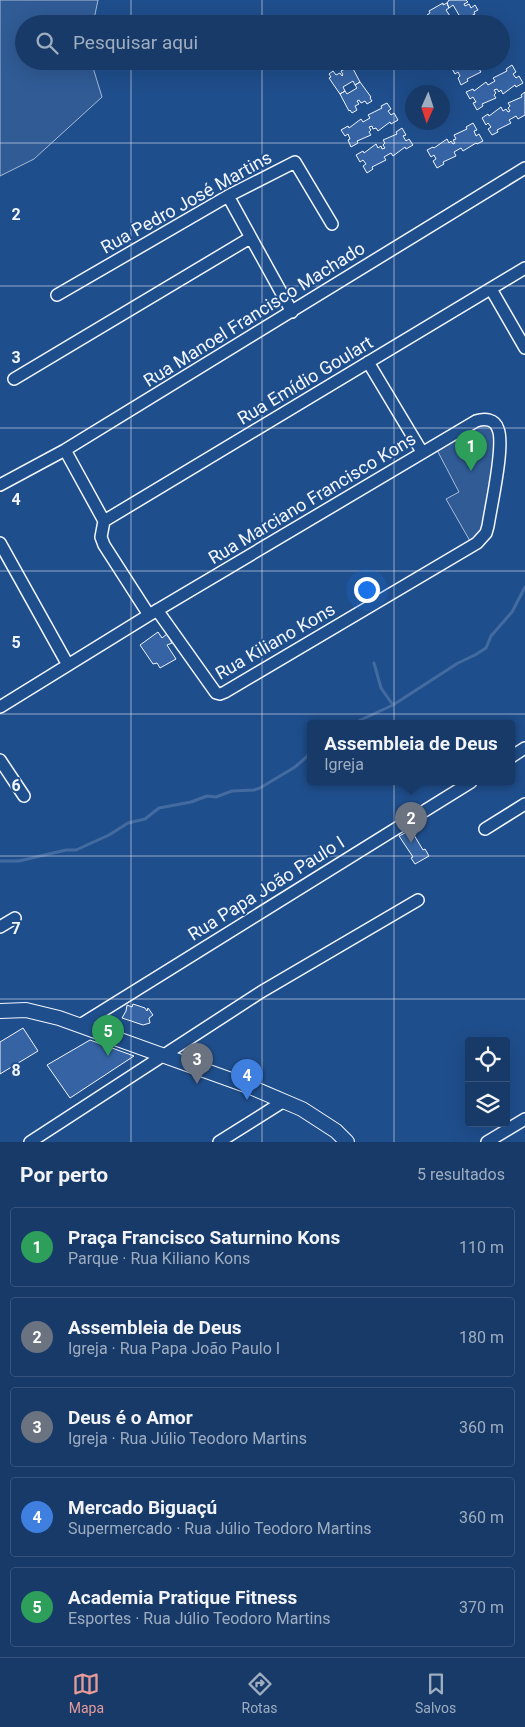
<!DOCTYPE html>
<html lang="pt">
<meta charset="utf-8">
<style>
body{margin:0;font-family:Roboto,sans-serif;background:#20416f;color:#f1f3f6}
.controls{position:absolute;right:15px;bottom:15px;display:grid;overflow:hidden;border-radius:5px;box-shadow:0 5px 20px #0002}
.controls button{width:45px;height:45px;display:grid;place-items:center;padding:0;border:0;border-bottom:1px solid #36547d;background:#173a69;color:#f1f3f6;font:25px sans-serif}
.compass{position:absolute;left:405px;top:85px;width:45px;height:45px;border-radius:50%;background:#173a69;box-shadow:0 5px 20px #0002;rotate:183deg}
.you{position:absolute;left:366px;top:589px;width:18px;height:18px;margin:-12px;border:4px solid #fff;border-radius:50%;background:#1a73e8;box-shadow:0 0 0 8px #1a73e833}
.badge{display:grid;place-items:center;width:32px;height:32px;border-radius:50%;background:#e69b98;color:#fff;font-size:16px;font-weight:700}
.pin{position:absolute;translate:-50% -41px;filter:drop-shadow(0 1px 2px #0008)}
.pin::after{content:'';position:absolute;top:26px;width:18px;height:15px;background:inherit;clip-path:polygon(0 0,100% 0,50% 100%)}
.popup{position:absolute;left:307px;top:720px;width:208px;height:65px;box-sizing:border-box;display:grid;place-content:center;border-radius:5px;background:#173a69;filter:drop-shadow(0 1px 4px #0005);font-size:16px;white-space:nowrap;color:#9eadc0}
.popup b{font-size:19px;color:#f1f3f6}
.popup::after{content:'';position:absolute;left:50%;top:100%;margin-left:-10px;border:10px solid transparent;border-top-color:#173a69}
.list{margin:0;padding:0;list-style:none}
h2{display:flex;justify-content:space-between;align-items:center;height:65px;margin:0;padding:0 20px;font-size:21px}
h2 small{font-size:16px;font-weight:400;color:#9eadc0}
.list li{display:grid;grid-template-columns:32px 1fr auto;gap:15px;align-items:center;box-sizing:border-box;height:80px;margin:0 10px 10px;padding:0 10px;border:1px solid #36547d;border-radius:5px}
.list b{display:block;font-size:19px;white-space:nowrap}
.list p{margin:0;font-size:16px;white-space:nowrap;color:#9eadc0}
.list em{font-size:16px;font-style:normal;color:#9eadc0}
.icon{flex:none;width:28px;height:28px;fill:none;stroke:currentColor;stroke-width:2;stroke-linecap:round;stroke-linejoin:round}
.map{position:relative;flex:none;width:525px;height:1142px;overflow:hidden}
.search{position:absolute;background:#173a69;box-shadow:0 5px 20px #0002;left:15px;right:15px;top:15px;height:55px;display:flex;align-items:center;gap:12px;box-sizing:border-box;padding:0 18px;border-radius:28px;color:#9eadc0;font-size:19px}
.sheet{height:515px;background:#173a69}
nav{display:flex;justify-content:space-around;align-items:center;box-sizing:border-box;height:70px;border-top:1px solid #36547d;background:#173a69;font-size:14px;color:#9eadc0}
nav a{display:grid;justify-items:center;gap:2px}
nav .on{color:#e69b98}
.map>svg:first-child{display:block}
</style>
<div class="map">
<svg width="525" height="1142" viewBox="0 0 525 1142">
<rect width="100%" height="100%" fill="#1f4e8c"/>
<path fill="#305b95" stroke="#a8bbd7" d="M 0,0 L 98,0 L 93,24 L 24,24 L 24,61 L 91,61 L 102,97 L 34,159 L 0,176 Z
M 489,424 L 494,429 L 497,446 L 484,527 L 480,534 L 470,541 L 446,499 L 459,492 L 437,450 L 477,425 Z"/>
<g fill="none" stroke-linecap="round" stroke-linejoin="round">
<path stroke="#446ba0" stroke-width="3" d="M 374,663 L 381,688 L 393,705
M 352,724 L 393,705 L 458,663 L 475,655 L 486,648 L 491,636 L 512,612 L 525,587
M 0,861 L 19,861 L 66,850 L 76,850 L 109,835 L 128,823 L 145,819 L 159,808 L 191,802 L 207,796 L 216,797 L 232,791 L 254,790 L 260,788 L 295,767 L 311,753"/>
</g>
<path fill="#3563a3" stroke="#f2f6ff" d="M 449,0 L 466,0 L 468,2 L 464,4 L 465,6 L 469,4 L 471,8 L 475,5 L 478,10 L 474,12 L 475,14 L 458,22 L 455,17 L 459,15 L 453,5 L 449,8 L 447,3 Z
M 443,3 L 443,5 L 447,3 L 449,8 L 446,10 L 452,19 L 455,17 L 458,22 L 455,24 L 438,24 L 441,21 L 439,19 L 436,21 L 434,17 L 430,19 L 427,15 L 430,13 L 429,11 Z
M 465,61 L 497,61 L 488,68 L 486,65 L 483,66 L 482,63 L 479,65 L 481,68 L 479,69 L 481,72 L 467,79 L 468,81 L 461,85 L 458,78 L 460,76 L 458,72 L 455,74 L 451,67 Z
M 348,63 L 350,66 L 351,65 L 360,82 L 355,85 L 353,81 L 343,87 L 345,91 L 340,94 L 329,78 L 331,77 L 329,74 L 333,71 L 336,75 L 340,73 L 342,76 L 343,75 L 341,71 L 345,69 L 343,65 Z
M 512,65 L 516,72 L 513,74 L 516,78 L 519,76 L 523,83 L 516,87 L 515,85 L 503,94 L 501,90 L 499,92 L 497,89 L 494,90 L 496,93 L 494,95 L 496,98 L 482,104 L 483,106 L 477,110 L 473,103 L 476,102 L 473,97 L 470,99 L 466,92 L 473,89 L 474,91 L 486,82 L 488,85 L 495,81 L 493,78 L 507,71 L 506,69 Z
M 360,82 L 371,97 L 370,98 L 372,101 L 367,104 L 365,101 L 361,103 L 359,100 L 357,101 L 359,104 L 355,106 L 357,110 L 352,113 L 350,110 L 349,111 L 340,94 L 345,91 L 347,94 L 357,88 L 355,85 Z
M 525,92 L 525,115 L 518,119 L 516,116 L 509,120 L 511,123 L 497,130 L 498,132 L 492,135 L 488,129 L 491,127 L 488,123 L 486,125 L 482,118 L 488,114 L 489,116 L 501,107 L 503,111 L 506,109 L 508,112 L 510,111 L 508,108 L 510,106 L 508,103 L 522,97 L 521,95 Z
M 387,103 L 391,109 L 388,111 L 391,115 L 394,113 L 398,120 L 391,124 L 390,122 L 378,131 L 376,128 L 373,129 L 372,126 L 369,127 L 371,130 L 369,132 L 371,135 L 357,141 L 358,143 L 351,147 L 348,140 L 350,139 L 348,134 L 345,136 L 341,130 L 348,126 L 349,128 L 361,119 L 363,122 L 370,118 L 368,115 L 382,108 L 381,106 Z
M 473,123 L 477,130 L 474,131 L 476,136 L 479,134 L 483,141 L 477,144 L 476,143 L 463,151 L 461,148 L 454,152 L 456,156 L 443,162 L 444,164 L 437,168 L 433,161 L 436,159 L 434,155 L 431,157 L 427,150 L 433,147 L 434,148 L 447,139 L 449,143 L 451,141 L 453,144 L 455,143 L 453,140 L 456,139 L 454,135 L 467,129 L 466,127 Z
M 402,128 L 406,135 L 403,136 L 406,141 L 409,139 L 413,145 L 406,149 L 405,147 L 393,156 L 391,153 L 384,157 L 386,160 L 372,167 L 373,169 L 367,173 L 363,166 L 366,164 L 363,160 L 360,162 L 356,155 L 363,151 L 364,153 L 376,144 L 378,148 L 381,146 L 382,149 L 385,148 L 383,145 L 385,143 L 383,140 L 397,134 L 396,132 Z
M 158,632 L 162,638 L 167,634 L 172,643 L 167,645 L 176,659 L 160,668 L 157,663 L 153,664 L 140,645 Z
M 411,830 L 423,850 L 425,849 L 429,856 L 415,864 L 411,858 L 413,857 L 399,836 Z
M 133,1004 L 145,1008 L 147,1011 L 148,1008 L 153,1015 L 149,1018 L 150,1023 L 143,1025 L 122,1018 L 126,1011 L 127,1005 L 132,1007 Z
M 23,1028 L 38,1051 L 0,1074 L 0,1042 Z
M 90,1040 L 134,1056 L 70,1098 L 47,1065 Z"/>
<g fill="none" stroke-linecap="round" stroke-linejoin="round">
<defs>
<path id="minor" d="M 228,196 L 292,312
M 491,289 L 525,348
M 57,295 L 228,196 L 295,162 L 332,224
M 368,362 L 422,452
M 14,379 L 250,238
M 65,450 L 104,521
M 0,485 L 65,450 L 525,168
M 104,521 L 525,268
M 104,521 L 101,537 L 104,545 L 149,615
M 0,543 L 68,665
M 0,707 L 149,615 L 476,421 C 485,418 495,419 498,429 C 505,445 491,506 488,526 L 486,533 L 477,543 L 225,692 L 220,694 L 216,693 L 157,610
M 511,757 L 525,748
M 0,760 L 24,796
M 485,829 L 525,804
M 0,927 L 15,918
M 80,1025 L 471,782
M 30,1142 L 261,992 L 418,900
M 219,1142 L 284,1101
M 487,1142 L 525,1119"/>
<path id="major" d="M 0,1011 L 26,1010 L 59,1018 L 248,1086 L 302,1109 L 336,1131 L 347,1142"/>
</defs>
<use href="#minor" stroke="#f2f6ff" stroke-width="14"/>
<use href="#major" stroke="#f2f6ff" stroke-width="16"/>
<use href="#minor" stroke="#1f4e8c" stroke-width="11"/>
<use href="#major" stroke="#1f4e8c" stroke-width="14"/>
</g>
<path fill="none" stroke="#f2f6ff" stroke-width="1" stroke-opacity="0.55" d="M 131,0 L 131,24M 262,0 L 262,24M 394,0 L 394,24M 131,61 L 131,1142M 262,61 L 262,1142M 394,61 L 394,1142M 0,143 L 525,143M 0,286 L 525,286M 0,428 L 525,428M 0,571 L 525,571M 0,714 L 525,714M 0,856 L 525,856M 0,999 L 525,999"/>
<g text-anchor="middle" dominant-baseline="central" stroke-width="4" stroke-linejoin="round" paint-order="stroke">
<g font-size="18" fill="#f2f6ff" stroke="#1f4e8c">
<text transform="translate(186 202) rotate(-29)">Rua Pedro José Martins</text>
<text transform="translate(254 314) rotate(-32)">Rua Manoel Francisco Machado</text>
<text transform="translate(305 380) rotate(-31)">Rua Emídio Goulart</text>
<text transform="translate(312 498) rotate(-31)">Rua Marciano Francisco Kons</text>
<text transform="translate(275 641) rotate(-30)">Rua Kiliano Kons</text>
<text transform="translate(266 888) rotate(-32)">Rua Papa João Paulo I</text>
</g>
</g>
<g font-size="16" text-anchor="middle" font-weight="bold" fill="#f2f6ff" stroke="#1f4e8c" stroke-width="4" stroke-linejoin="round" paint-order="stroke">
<text x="16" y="220">2</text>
<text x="16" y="363">3</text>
<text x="16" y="505">4</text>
<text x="16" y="648">5</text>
<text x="16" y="791">6</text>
<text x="16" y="934">7</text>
<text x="16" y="1076">8</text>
</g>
</svg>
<div class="controls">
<button><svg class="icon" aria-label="locate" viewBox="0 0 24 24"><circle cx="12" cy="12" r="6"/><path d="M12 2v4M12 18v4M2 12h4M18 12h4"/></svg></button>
<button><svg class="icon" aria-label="layers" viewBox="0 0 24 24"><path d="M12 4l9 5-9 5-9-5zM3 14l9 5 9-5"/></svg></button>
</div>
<svg class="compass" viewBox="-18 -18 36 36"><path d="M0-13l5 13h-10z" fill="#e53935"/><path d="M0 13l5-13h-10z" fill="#9eadc0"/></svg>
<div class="you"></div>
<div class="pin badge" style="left:471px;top:471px;background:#2e9e5b">1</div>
<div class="pin badge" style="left:411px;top:843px;background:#6b7280">2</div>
<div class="popup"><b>Assembleia de Deus</b>Igreja</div>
<div class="pin badge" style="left:197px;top:1084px;background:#6b7280">3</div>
<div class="pin badge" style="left:247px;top:1100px;background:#3f7fe0">4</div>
<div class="pin badge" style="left:108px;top:1056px;background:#2e9e5b">5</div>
<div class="search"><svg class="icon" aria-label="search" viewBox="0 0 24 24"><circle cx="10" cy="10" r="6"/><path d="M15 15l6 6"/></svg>Pesquisar aqui</div>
</div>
<section class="sheet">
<h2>Por perto<small>5 resultados</small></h2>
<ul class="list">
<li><span class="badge" style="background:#2e9e5b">1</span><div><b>Praça Francisco Saturnino Kons</b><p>Parque · Rua Kiliano Kons</p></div><em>110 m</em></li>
<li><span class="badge" style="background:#6b7280">2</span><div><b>Assembleia de Deus</b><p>Igreja · Rua Papa João Paulo I</p></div><em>180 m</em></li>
<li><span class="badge" style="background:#6b7280">3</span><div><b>Deus é o Amor</b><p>Igreja · Rua Júlio Teodoro Martins</p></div><em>360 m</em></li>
<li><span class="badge" style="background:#3f7fe0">4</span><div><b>Mercado Biguaçú</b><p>Supermercado · Rua Júlio Teodoro Martins</p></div><em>360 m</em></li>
<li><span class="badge" style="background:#2e9e5b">5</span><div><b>Academia Pratique Fitness</b><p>Esportes · Rua Júlio Teodoro Martins</p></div><em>370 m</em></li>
</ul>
</section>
<nav>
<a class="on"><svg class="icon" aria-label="map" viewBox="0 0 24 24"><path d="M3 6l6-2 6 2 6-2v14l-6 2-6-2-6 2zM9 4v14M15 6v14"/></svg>Mapa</a>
<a><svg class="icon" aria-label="directions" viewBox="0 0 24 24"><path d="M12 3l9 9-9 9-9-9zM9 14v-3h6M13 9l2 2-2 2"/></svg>Rotas</a>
<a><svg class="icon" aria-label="saved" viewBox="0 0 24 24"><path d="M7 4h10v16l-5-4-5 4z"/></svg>Salvos</a>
</nav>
